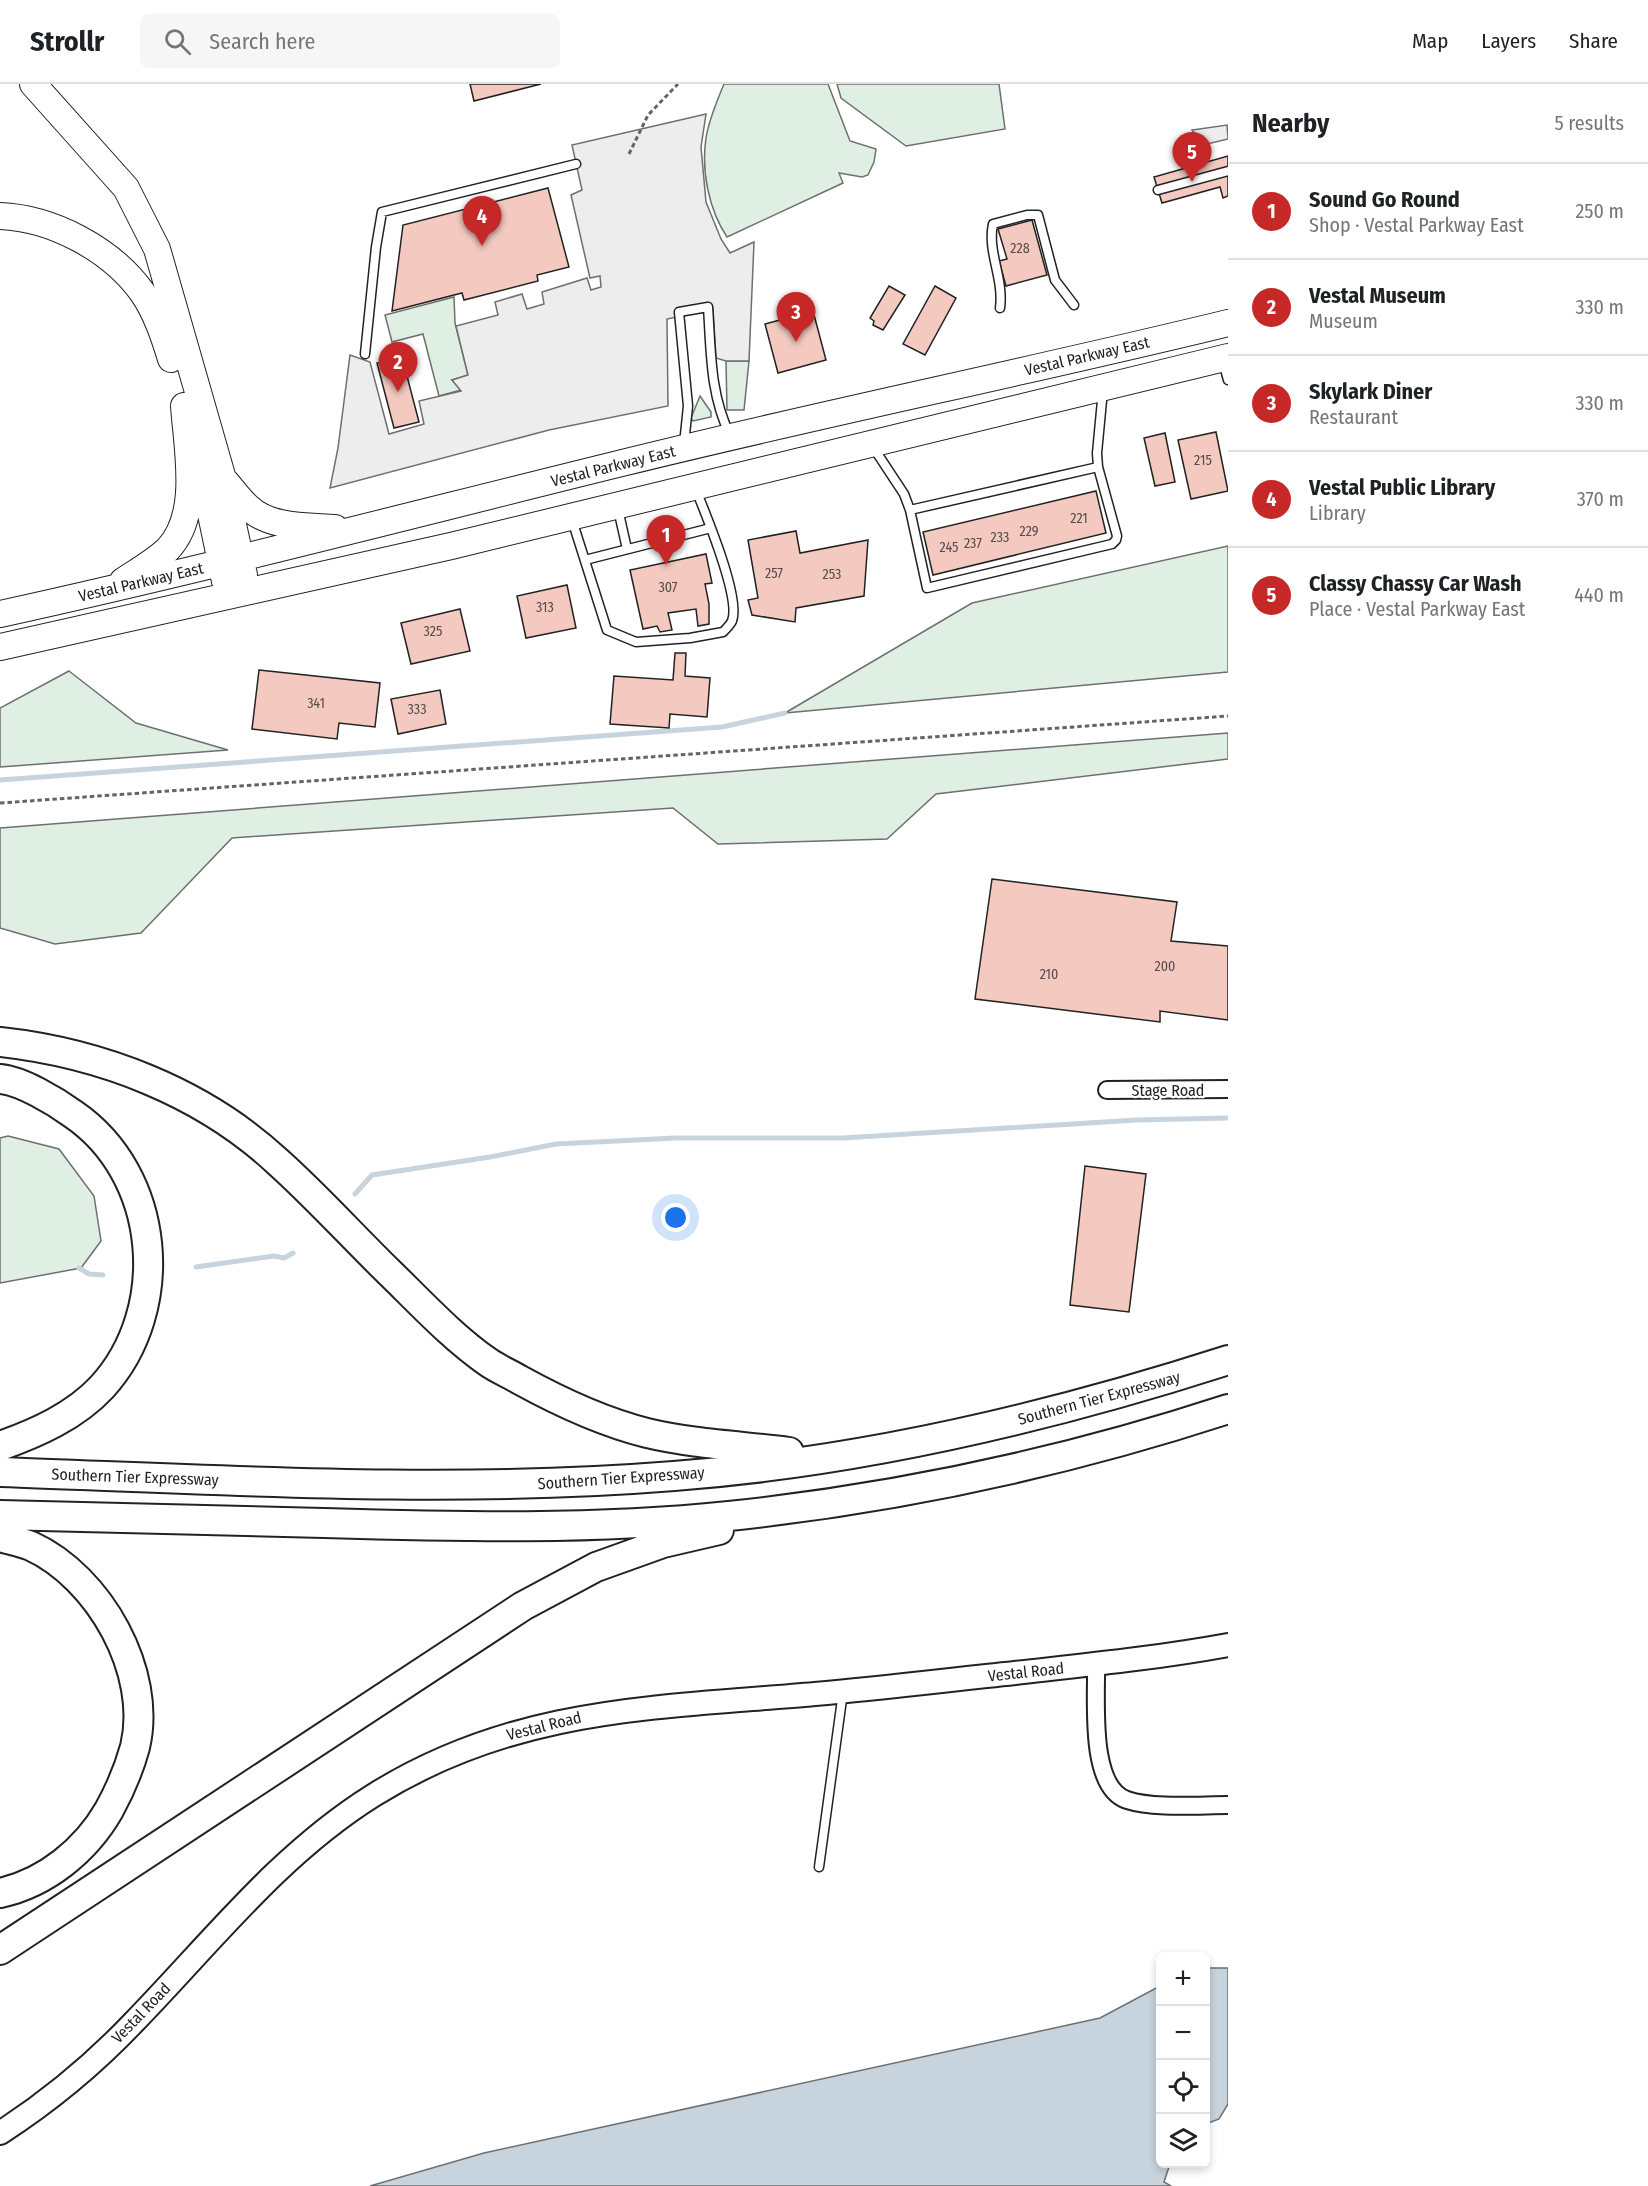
<!DOCTYPE html>
<meta charset="utf-8">
<style>
body{margin:0;font-family:"Fira Sans Condensed",sans-serif;background:#f6f6f6;color:#202124}
.controls{position:absolute;right:18px;bottom:18px;display:grid;overflow:hidden;border-radius:9px;box-shadow:0 3px 9px #0003}
.controls button{width:54px;height:54px;display:grid;place-items:center;padding:0;border:0;border-bottom:2px solid #e0e0e0;background:#fff;color:#202124;font:30px sans-serif}
.you{position:absolute;left:676px;top:1134px;width:21px;height:21px;margin:-15px;border:4px solid #fff;border-radius:50%;background:#1a73e8;box-shadow:0 0 0 9px #1a73e833}
.badge{display:grid;place-items:center;width:39px;height:39px;border-radius:50%;background:#c62828;color:#fff;font-size:20px;font-weight:700}
.pin{position:absolute;translate:-50% -50px;filter:drop-shadow(0 2px 3px #0008)}
.pin::after{content:'';position:absolute;top:32px;width:21px;height:18px;background:inherit;clip-path:polygon(0 0,100% 0,50% 100%)}
.list{margin:0;padding:0;list-style:none}
h2{display:flex;justify-content:space-between;align-items:center;height:78px;margin:0;padding:0 24px;font-size:26px}
h2 small{font-size:20px;font-weight:400;color:#757577}
.list li{display:grid;grid-template-columns:39px 1fr auto;gap:18px;align-items:center;box-sizing:border-box;height:96px;padding:0 24px;border-top:2px solid #e0e0e0}
.list b{display:block;font-size:22px;white-space:nowrap}
.list p{margin:0;font-size:20px;white-space:nowrap;color:#757577}
.list em{font-size:20px;font-style:normal;color:#757577}
.icon{flex:none;width:33px;height:33px;fill:none;stroke:currentColor;stroke-width:2;stroke-linecap:round;stroke-linejoin:round}
.map{position:relative;flex:none;width:1228px;height:2102px;overflow:hidden}
header{display:flex;align-items:center;gap:36px;box-sizing:border-box;height:84px;padding:0 30px;background:#fff;border-bottom:2px solid #e0e0e0}
header strong{font-size:28px}
nav{display:flex;gap:33px;margin-inline-start:auto;font-size:21px}
.search{width:420px;height:54px;background:#f6f6f6;display:flex;align-items:center;gap:15px;box-sizing:border-box;padding:0 21px;border-radius:9px;color:#757577;font-size:22px}
main{display:flex}
aside{flex:1;background:#fff}
.map>svg:first-child{display:block}
</style>
<header>
<strong>Strollr</strong>
<div class="search"><svg class="icon" aria-label="search" viewBox="0 0 24 24"><circle cx="10" cy="10" r="6"/><path d="M15 15l6 6"/></svg>Search here</div>
<nav><a>Map</a><a>Layers</a><a>Share</a></nav>
</header>
<main>
<div class="map">
<svg width="1228" height="2102" viewBox="0 0 1228 2102">
<rect width="100%" height="100%" fill="#fff"/>
<path fill="#e0efe3" stroke="#6f6f6f" stroke-width="1.5" d="M 724,0 L 828,0 L 850,57 L 876,65 L 874,78 L 868,91 L 862,93 L 839,89 L 843,99 L 727,153 C 709,126 701,87 706,54 C 709,35 717,17 724,0 Z
M 837,0 L 999,0 L 1005,45 L 906,62 L 841,14 Z
M 454,213 L 455,239 L 468,291 L 452,296 L 461,306 L 439,312 L 423,250 L 392,258 L 385,231 Z
M 726,277 L 749,277 L 744,326 L 727,326 Z
M 700,312 L 711,328 L 711,333 L 693,337 L 691,334 Z
M 1228,462 L 1228,588 L 785,629 L 972,519 Z
M 69,587 L 136,639 L 228,666 L 0,683 L 0,624 Z
M 1228,649 L 1228,675 L 936,710 L 887,755 L 718,760 L 673,724 L 232,754 L 141,849 L 55,860 L 0,844 L 0,744 Z
M 8,1052 L 59,1065 L 94,1112 L 101,1157 L 81,1184 L 0,1199 L 0,1054 Z"/>
<path fill="#ededed" stroke="#6f6f6f" stroke-width="1.5" d="M 706,30 L 701,63 L 706,118 L 721,155 L 730,169 L 754,158 L 749,277 L 726,277 L 716,274 L 713,225 L 667,235 L 668,322 L 549,346 L 330,404 L 338,364 L 350,271 L 370,278 L 389,350 L 424,340 L 419,317 L 461,307 L 452,296 L 468,291 L 456,242 L 498,231 L 495,218 L 522,210 L 527,225 L 544,220 L 542,208 L 587,194 L 591,206 L 601,203 L 600,192 L 590,194 L 571,111 L 582,106 L 572,61 Z
M 1227,41 L 1228,55 L 1203,61 L 1192,46 Z"/>
<path fill="#c7d3dd" stroke="#6f6f6f" stroke-width="1.5" d="M 1206,1884 L 1228,1884 L 1228,2020 L 1219,2035 L 1206,2040 Z
M 1160,1902 L 1160,2080 L 1170,2080 L 1164,2098 L 1171,2102 L 370,2102 L 484,2069 L 1100,1934 Z"/>
<g fill="none" stroke-linecap="round" stroke-linejoin="round">
<path stroke="#c7d3dd" stroke-width="5" d="M 0,696 L 722,643 L 785,629
M 355,1110 L 372,1091 L 490,1073 L 556,1060 L 676,1054 L 843,1054 L 1137,1036 L 1228,1034
M 196,1183 L 274,1172 L 284,1174 L 293,1169
M 79,1184 L 89,1190 L 103,1191"/>
</g>
<path fill="#f3c9c0" stroke="#222" stroke-width="1.5" d="M 470,0 L 541,0 L 474,17 Z
M 1228,72 L 1228,112 L 1223,114 L 1220,103 L 1162,119 L 1154,93 Z
M 548,104 L 569,183 L 537,191 L 538,197 L 464,216 L 462,209 L 392,227 L 403,141 Z
M 1032,136 L 1047,191 L 1006,202 L 999,177 L 1007,175 L 998,145 Z
M 889,202 L 905,211 L 883,246 L 873,241 L 874,237 L 870,234 Z
M 935,202 L 956,214 L 925,271 L 903,260 Z
M 813,227 L 826,276 L 778,289 L 765,240 Z
M 402,273 L 419,338 L 394,344 L 377,279 Z
M 1216,348 L 1228,407 L 1191,415 L 1178,356 Z
M 1165,349 L 1175,398 L 1155,402 L 1144,354 Z
M 1096,407 L 1106,449 L 933,491 L 923,448 Z
M 796,447 L 800,469 L 868,456 L 864,512 L 796,524 L 795,538 L 752,531 L 748,516 L 758,514 L 748,456 Z
M 706,470 L 712,499 L 705,500 L 709,520 L 709,540 L 698,542 L 696,525 L 668,529 L 672,546 L 660,548 L 657,542 L 643,545 L 630,486 Z
M 567,501 L 576,544 L 526,554 L 517,512 Z
M 460,525 L 470,567 L 411,580 L 401,539 Z
M 675,569 L 686,569 L 685,592 L 710,594 L 707,633 L 670,630 L 669,644 L 610,640 L 614,592 L 673,596 Z
M 259,586 L 380,599 L 375,643 L 339,639 L 337,655 L 252,645 Z
M 440,606 L 446,640 L 398,650 L 391,615 Z
M 992,795 L 1177,818 L 1171,857 L 1228,862 L 1228,936 L 1160,927 L 1160,938 L 975,915 Z
M 1085,1082 L 1146,1090 L 1129,1228 L 1070,1221 Z"/>
<g fill="none" stroke-linecap="round" stroke-linejoin="round">
<defs>
<path id="lane" d="M 1158,106 L 1228,87
M 1000,224 C 1004,194 987,168 993,140 L 1027,131 L 1038,131 L 1055,196 L 1074,221
M 365,270 L 376,163 L 382,128 L 576,80
M 1223,278 L 1228,296
M 684,360 L 688,322 L 679,228 L 708,223 C 711,267 710,311 730,351
M 873,363 L 904,410 L 910,426
M 1098,383 L 910,426 L 927,504 L 1112,460 L 1116,456 L 1117,452 L 1098,383 L 1097,369 L 1103,306
M 618,425 L 627,465
M 572,436 L 607,546 L 636,558 L 690,554 L 723,548 C 726,545 730,541 732,537 C 741,514 706,431 696,406
M 585,476 L 711,444
M 819,1783 L 843,1608"/>
<path id="street" d="M 1107,1006 L 1228,1005
M 1096,1580 C 1097,1614 1088,1703 1127,1716 C 1154,1725 1199,1721 1228,1721"/>
<path id="secondary" d="M 0,2049 C 48,2018 93,1981 133,1939 C 211,1859 278,1771 374,1711 C 515,1623 656,1624 815,1610 C 882,1604 948,1596 1015,1589 C 1086,1581 1157,1574 1228,1561"/>
<path id="primary" d="M 33,0 L 126,104 L 157,165 L 223,395 L 244,491
M 0,132 C 52,134 111,165 142,208 C 156,228 164,252 171,275
M 192,348 L 200,378 L 225,497
M 226,398 C 233,406 240,416 248,423 C 269,444 307,442 335,444
M 123,497 C 138,487 156,477 168,465 C 201,430 187,366 184,322
M 0,530 C 209,484 415,430 622,379 C 824,329 1027,288 1228,239
M 0,563 L 451,462 L 1228,273"/>
<path id="highway" d="M 0,958 C 101,969 203,1008 278,1078 C 317,1113 352,1152 389,1188 C 421,1219 452,1253 488,1278 C 498,1285 510,1290 520,1296 C 560,1318 603,1338 647,1349 C 693,1360 742,1362 789,1368
M 0,995 C 22,997 55,1017 73,1030 C 161,1090 173,1225 102,1303 C 75,1332 37,1349 0,1362
M 0,1388 C 224,1396 450,1410 674,1392 C 862,1378 1048,1334 1228,1276
M 0,1431 C 108,1433 216,1436 324,1439 C 459,1443 595,1446 729,1432 C 899,1414 1066,1378 1228,1325
M 0,1453 C 10,1456 21,1458 31,1462 C 99,1493 153,1588 135,1663 C 129,1685 120,1706 109,1726 C 86,1766 46,1799 0,1809
M 0,1866 L 523,1522 L 596,1483 L 663,1459 L 719,1446"/>
</defs>
<use href="#lane" stroke="#222" stroke-width="11"/>
<use href="#street" stroke="#222" stroke-width="20"/>
<use href="#secondary" stroke="#222" stroke-width="26"/>
<use href="#primary" stroke="#222" stroke-width="28"/>
<use href="#highway" stroke="#222" stroke-width="32"/>
<path stroke="#646464" stroke-width="3" stroke-dasharray="4.5 3" stroke-linecap="butt" d="M 629,70 L 648,31 L 678,0
M 0,719 L 1228,632"/>
<use href="#lane" stroke="#fff" stroke-width="8"/>
<use href="#street" stroke="#fff" stroke-width="16"/>
<use href="#secondary" stroke="#fff" stroke-width="22"/>
<use href="#primary" stroke="#fff" stroke-width="26"/>
<use href="#highway" stroke="#fff" stroke-width="28"/>
</g>
<g text-anchor="middle" dominant-baseline="central" stroke-width="4.5" stroke-linejoin="round" paint-order="stroke">
<g font-size="14" fill="#564c4a">
<text x="1020" y="164">228</text>
<text x="1203" y="376">215</text>
<text x="1079" y="434">221</text>
<text x="1029" y="447">229</text>
<text x="1000" y="453">233</text>
<text x="973" y="459">237</text>
<text x="949" y="463">245</text>
<text x="774" y="489">257</text>
<text x="832" y="490">253</text>
<text x="668" y="503">307</text>
<text x="545" y="523">313</text>
<text x="433" y="547">325</text>
<text x="316" y="619">341</text>
<text x="417" y="625">333</text>
<text x="1165" y="882">200</text>
<text x="1049" y="890">210</text>
</g>
<g font-size="16" fill="#222" stroke="#fff">
<text transform="translate(1087 272) rotate(-13)">Vestal Parkway East</text>
<text transform="translate(613 382) rotate(-14)">Vestal Parkway East</text>
<text transform="translate(141 498) rotate(-13)">Vestal Parkway East</text>
<text x="1168" y="1006">Stage Road</text>
<text transform="translate(1099 1314) rotate(-15)">Southern Tier Expressway</text>
<text transform="translate(135 1393) rotate(2)">Southern Tier Expressway</text>
<text transform="translate(621 1394) rotate(-4)">Southern Tier Expressway</text>
<text transform="translate(1026 1588) rotate(-6)">Vestal Road</text>
<text transform="translate(544 1642) rotate(-14)">Vestal Road</text>
<text transform="translate(141 1929) rotate(-46)">Vestal Road</text>
</g>
</g>
</svg>
<div class="controls">
<button>+</button>
<button>−</button>
<button><svg class="icon" aria-label="locate" viewBox="0 0 24 24"><circle cx="12" cy="12" r="6"/><path d="M12 2v4M12 18v4M2 12h4M18 12h4"/></svg></button>
<button><svg class="icon" aria-label="layers" viewBox="0 0 24 24"><path d="M12 4l9 5-9 5-9-5zM3 14l9 5 9-5"/></svg></button>
</div>
<div class="you"></div>
<div class="pin badge" style="left:666px;top:481px">1</div>
<div class="pin badge" style="left:398px;top:308px">2</div>
<div class="pin badge" style="left:796px;top:258px">3</div>
<div class="pin badge" style="left:482px;top:162px">4</div>
<div class="pin badge" style="left:1192px;top:98px">5</div>
</div>
<aside>
<h2>Nearby<small>5 results</small></h2>
<ul class="list">
<li><span class="badge">1</span><div><b>Sound Go Round</b><p>Shop · Vestal Parkway East</p></div><em>250 m</em></li>
<li><span class="badge">2</span><div><b>Vestal Museum</b><p>Museum</p></div><em>330 m</em></li>
<li><span class="badge">3</span><div><b>Skylark Diner</b><p>Restaurant</p></div><em>330 m</em></li>
<li><span class="badge">4</span><div><b>Vestal Public Library</b><p>Library</p></div><em>370 m</em></li>
<li><span class="badge">5</span><div><b>Classy Chassy Car Wash</b><p>Place · Vestal Parkway East</p></div><em>440 m</em></li>
</ul>
</aside>
</main>
